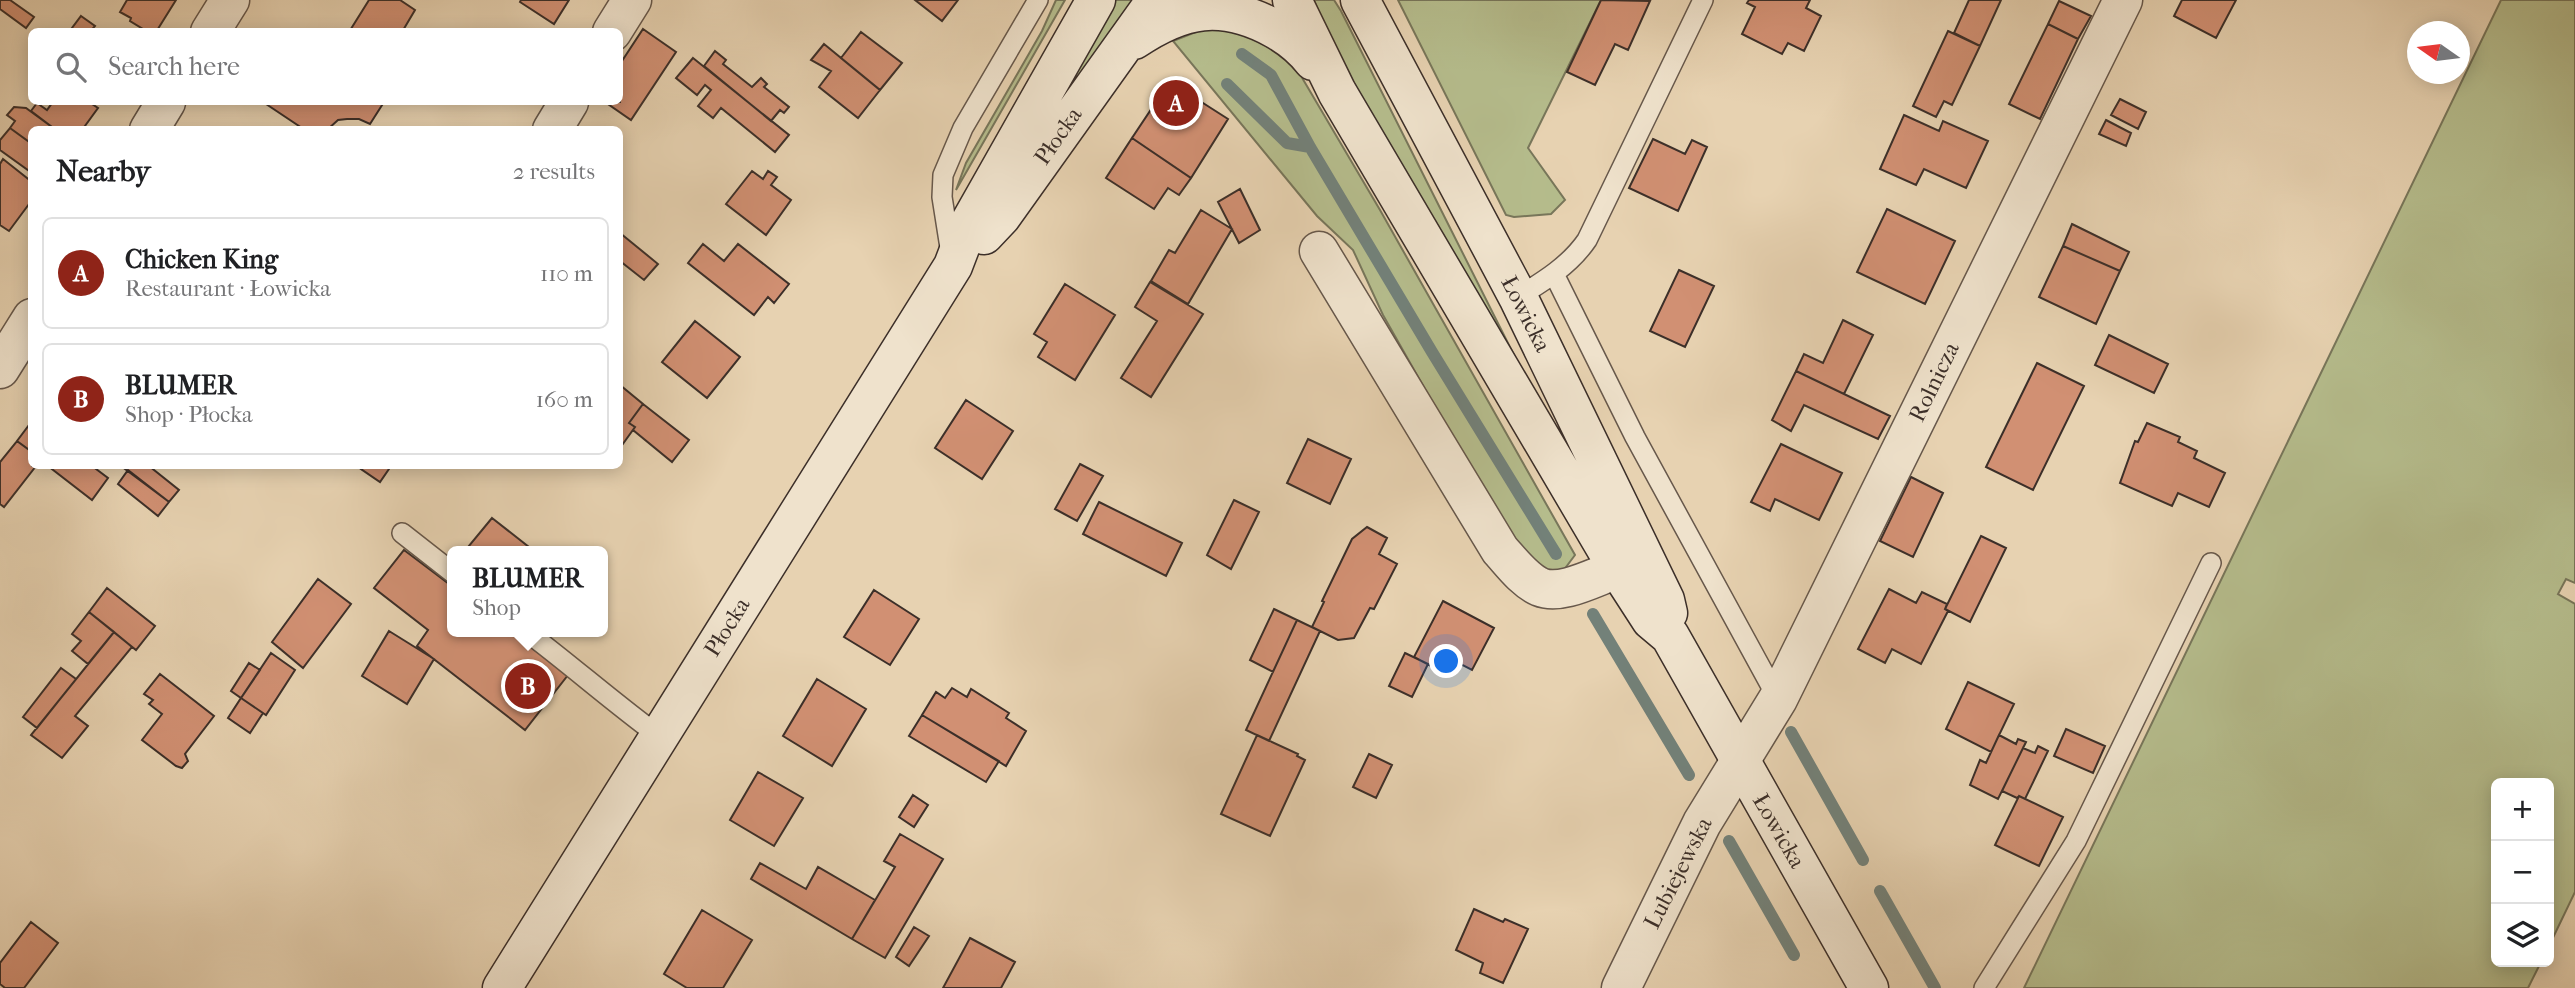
<!DOCTYPE html>
<meta charset="utf-8">
<style>
body{margin:0;font-family:"IM FELL French Canon",serif;background:#f2f2f2;color:#202124}
.controls{position:absolute;right:21px;bottom:21px;display:grid;overflow:hidden;border-radius:10px;box-shadow:0 4px 18px #0003}
.controls button{width:63px;height:63px;display:grid;place-items:center;padding:0;border:0;border-bottom:2px solid #e0e0e0;background:#fff;color:#202124;font:35px sans-serif}
.compass{position:absolute;left:2407px;top:21px;width:63px;height:63px;border-radius:50%;background:#fff;box-shadow:0 4px 18px #0003;rotate:284deg}
.you{position:absolute;left:1447px;top:662px;width:24px;height:24px;margin:-18px;border:5px solid #fff;border-radius:50%;background:#1a73e8;box-shadow:0 0 0 10px #1a73e833}
.badge{display:grid;place-items:center;width:46px;height:46px;border-radius:50%;background:#8f2418;color:#fff;font-size:23px;font-weight:700}
.pin{position:absolute;translate:-50% -50%;border:4px solid #fff;box-shadow:0 2px 7px #0006}
.popup{position:absolute;left:447px;top:546px;width:161px;height:91px;box-sizing:border-box;display:grid;place-content:center;border-radius:10px;background:#fff;filter:drop-shadow(0 2px 5px #0005);font-size:23px;white-space:nowrap;color:#757577}
.popup b{font-size:26px;color:#202124}
.popup::after{content:'';position:absolute;left:50%;top:100%;margin-left:-14px;border:14px solid transparent;border-top-color:#fff}
.list{margin:0;padding:0;list-style:none}
h2{display:flex;justify-content:space-between;align-items:center;height:91px;margin:0;padding:0 28px;font-size:30px}
h2 small{font-size:23px;font-weight:400;color:#757577}
.list li{display:grid;grid-template-columns:46px 1fr auto;gap:21px;align-items:center;box-sizing:border-box;height:112px;margin:0 14px 14px;padding:0 14px;border:2px solid #e0e0e0;border-radius:10px}
.list b{display:block;font-size:26px;white-space:nowrap}
.list p{margin:0;font-size:23px;white-space:nowrap;color:#757577}
.list em{font-size:23px;font-style:normal;color:#757577}
.icon{flex:none;width:38px;height:38px;fill:none;stroke:currentColor;stroke-width:2;stroke-linecap:round;stroke-linejoin:round}
.map{position:relative;flex:none;width:2575px;height:988px;overflow:hidden}
.search{position:absolute;background:#fff;box-shadow:0 4px 18px #0003;left:28px;top:28px;width:595px;height:77px;display:flex;align-items:center;gap:18px;box-sizing:border-box;padding:0 24px;border-radius:10px;color:#757577;font-size:26px}
.panel{position:absolute;background:#fff;box-shadow:0 4px 18px #0003;left:28px;top:126px;width:595px;height:343px;border-radius:10px}
.map>svg:first-child{display:block}
</style>
<div class="map">
<svg width="2575" height="988" viewBox="0 0 2575 988">
<rect width="100%" height="100%" fill="#e7d2b1"/>
<filter id="stains"><feTurbulence type="fractalNoise" baseFrequency=".00286" numOctaves="4"/><feColorMatrix values="0 0 0 0 .2 0 0 0 0 .09 0 0 0 0 .02 0 0 0 .5 -.17"/></filter>
<radialGradient id="worn" r=".72"><stop offset=".6" stop-color="#630" stop-opacity="0"/><stop offset="1" stop-color="#630" stop-opacity=".3"/></radialGradient>
<path fill="#b5bc8c" stroke="#78765a" stroke-width="2" d="M 1056,0 L 1065,0 L 956,190 L 966,163 L 1042,31 Z
M 1111,0 L 1140,0 L 1030,146 Z
M 1314,0 L 1334,0 L 1341,11 L 1523,373 L 1410,192 L 1324,25 Z
M 1398,0 L 1601,0 L 1528,148 L 1565,200 L 1551,214 L 1514,217 L 1506,215 Z
M 2501,0 L 2575,0 L 2575,583 L 2566,579 L 2558,594 L 2575,604 L 2575,892 L 2549,946 L 2549,783 L 2496,783 L 2496,962 L 2541,962 L 2528,988 L 2024,988 Z
M 1211,26 L 1233,28 L 1291,59 L 1380,210 L 1575,555 L 1560,575 L 1547,576 L 1499,520 L 1383,315 L 1353,250 L 1317,216 L 1173,41 Z"/>
<g fill="none" stroke-linecap="round" stroke-linejoin="round">
<path stroke="#738179" stroke-width="12" d="M 1242,54 L 1271,75 L 1310,147 L 1432,352 L 1556,554
M 1227,84 L 1287,143 L 1310,147
M 1593,614 L 1689,775
M 1791,732 L 1863,860
M 1729,841 L 1794,955
M 1880,891 L 1935,988"/>
</g>
<path fill="#d19073" stroke="#3c2f29" stroke-width="2" d="M 0,0 L 10,0 L 34,17 L 26,28 L 0,9 Z
M 127,0 L 176,0 L 156,32 L 148,32 L 130,21 L 131,18 L 120,12 Z
M 369,0 L 400,0 L 415,10 L 402,32 L 349,32 Z
M 521,0 L 569,0 L 554,24 L 520,2 Z
M 915,0 L 958,0 L 942,21 Z
M 1601,0 L 1650,1 L 1628,50 L 1615,44 L 1595,85 L 1567,72 Z
M 1749,0 L 1810,0 L 1806,8 L 1821,16 L 1804,51 L 1788,43 L 1782,54 L 1742,34 L 1755,7 L 1747,3 Z
M 1969,0 L 2001,0 L 1980,46 L 1954,33 Z
M 2182,0 L 2236,0 L 2216,38 L 2174,16 Z
M 2059,1 L 2091,16 L 2078,39 L 2048,24 Z
M 81,16 L 95,26 L 90,32 L 69,32 Z
M 2048,24 L 2078,39 L 2040,119 L 2009,104 Z
M 643,29 L 676,52 L 631,120 L 605,102 L 620,102 L 620,64 Z
M 1948,31 L 1980,46 L 1952,105 L 1944,101 L 1936,117 L 1913,106 Z
M 861,32 L 902,63 L 880,90 L 841,58 Z
M 824,44 L 880,90 L 858,118 L 819,87 L 831,71 L 811,60 Z
M 715,51 L 726,60 L 723,64 L 752,87 L 761,78 L 767,84 L 764,87 L 789,107 L 784,113 L 780,110 L 771,121 L 704,66 Z
M 693,58 L 789,135 L 775,152 L 721,108 L 713,118 L 698,106 L 711,90 L 705,85 L 697,95 L 676,78 Z
M 1178,87 L 1228,119 L 1191,178 L 1132,138 L 1164,90 Z
M 2120,99 L 2146,112 L 2138,129 L 2111,115 Z
M 50,102 L 89,102 L 98,108 L 82,130 L 56,130 L 31,111 L 37,103 L 47,110 L 52,103 Z
M 267,102 L 384,102 L 370,124 L 359,119 L 347,119 L 338,120 L 327,130 L 305,130 L 266,104 Z
M 14,107 L 26,108 L 56,130 L 32,130 L 32,144 L 10,128 L 15,121 L 7,115 Z
M 1904,115 L 1939,131 L 1943,121 L 1988,141 L 1966,188 L 1924,169 L 1916,185 L 1880,169 Z
M 2106,120 L 2131,133 L 2126,146 L 2099,134 Z
M 10,128 L 32,144 L 32,173 L 0,150 L 0,140 Z
M 1132,138 L 1191,178 L 1179,195 L 1168,188 L 1154,209 L 1106,178 Z
M 1653,139 L 1685,154 L 1692,140 L 1707,147 L 1678,211 L 1629,188 Z
M 3,159 L 32,182 L 32,200 L 9,231 L 0,225 L 0,164 Z
M 752,171 L 763,179 L 768,171 L 777,177 L 771,185 L 791,200 L 766,235 L 726,204 Z
M 1240,189 L 1260,230 L 1239,243 L 1218,202 Z
M 1887,209 L 1955,241 L 1925,304 L 1857,272 Z
M 1201,210 L 1232,229 L 1188,304 L 1151,281 L 1169,250 L 1175,253 Z
M 2072,224 L 2129,252 L 2120,271 L 2063,246 Z
M 620,233 L 658,264 L 644,280 L 620,261 Z
M 703,244 L 724,261 L 738,244 L 789,284 L 774,303 L 768,297 L 754,315 L 688,263 Z
M 2063,246 L 2120,271 L 2096,324 L 2039,297 Z
M 1679,270 L 1714,286 L 1685,347 L 1650,331 Z
M 1150,282 L 1203,314 L 1151,397 L 1121,378 L 1157,321 L 1135,307 Z
M 1065,284 L 1115,315 L 1075,380 L 1038,357 L 1047,342 L 1034,334 Z
M 1843,320 L 1873,335 L 1844,394 L 1796,371 L 1804,354 L 1823,363 Z
M 695,321 L 740,357 L 707,398 L 662,362 Z
M 2109,335 L 2168,364 L 2154,393 L 2095,365 Z
M 2037,363 L 2084,386 L 2033,490 L 1986,467 Z
M 1796,371 L 1890,416 L 1878,439 L 1804,405 L 1791,431 L 1772,420 Z
M 620,385 L 643,404 L 629,423 L 635,427 L 620,448 Z
M 966,400 L 1013,431 L 982,479 L 935,448 Z
M 643,404 L 689,440 L 672,462 L 633,430 L 635,427 L 629,423 Z
M 32,421 L 32,452 L 17,441 Z
M 2147,423 L 2180,437 L 2178,442 L 2197,451 L 2194,458 L 2225,473 L 2209,507 L 2178,493 L 2172,506 L 2120,483 L 2135,441 L 2138,442 Z
M 1308,439 L 1351,459 L 1330,504 L 1287,483 Z
M 17,441 L 32,452 L 32,466 L 36,466 L 4,507 L 0,504 L 0,462 Z
M 1781,444 L 1842,473 L 1819,520 L 1775,499 L 1770,511 L 1751,502 Z
M 1080,464 L 1103,476 L 1077,521 L 1055,509 Z
M 48,466 L 92,466 L 108,478 L 92,500 Z
M 121,466 L 149,466 L 179,490 L 169,502 Z
M 364,466 L 391,466 L 380,482 L 361,469 Z
M 128,470 L 169,502 L 158,516 L 118,484 Z
M 1911,477 L 1943,493 L 1913,557 L 1880,541 Z
M 1234,500 L 1259,512 L 1231,569 L 1207,555 Z
M 1099,502 L 1182,543 L 1166,576 L 1083,534 Z
M 492,518 L 534,551 L 473,551 L 468,547 Z
M 1367,527 L 1387,538 L 1379,554 L 1397,564 L 1374,609 L 1370,608 L 1354,638 L 1338,640 L 1312,627 L 1324,602 L 1322,601 L 1352,539 Z
M 1981,536 L 2006,548 L 1970,622 L 1945,609 Z
M 404,550 L 453,587 L 453,632 L 511,632 L 568,675 L 525,730 L 417,646 L 428,630 L 374,588 Z
M 318,579 L 351,604 L 303,668 L 272,642 Z
M 107,588 L 155,626 L 136,650 L 89,612 Z
M 1889,589 L 1916,603 L 1922,592 L 1947,604 L 1945,609 L 1948,611 L 1921,664 L 1892,649 L 1885,663 L 1858,649 Z
M 874,590 L 919,619 L 890,665 L 844,637 Z
M 1443,601 L 1494,628 L 1472,670 L 1453,660 L 1446,674 L 1414,657 Z
M 1274,609 L 1297,620 L 1273,672 L 1250,660 Z
M 89,612 L 114,632 L 88,664 L 72,651 L 81,641 L 72,634 Z
M 1297,620 L 1320,631 L 1269,741 L 1246,730 Z
M 389,631 L 434,659 L 407,704 L 362,676 Z
M 114,632 L 132,647 L 75,716 L 88,726 L 62,758 L 31,735 Z
M 271,653 L 295,670 L 266,715 L 241,698 Z
M 1405,653 L 1428,664 L 1412,697 L 1389,686 Z
M 249,663 L 260,670 L 241,698 L 231,691 Z
M 61,668 L 76,679 L 37,728 L 23,717 Z
M 160,674 L 214,716 L 185,754 L 188,761 L 182,768 L 176,766 L 142,740 L 162,714 L 149,704 L 153,700 L 144,694 Z
M 817,679 L 866,709 L 832,766 L 783,736 Z
M 1968,682 L 2014,704 L 1991,752 L 1946,729 Z
M 952,688 L 967,697 L 971,689 L 1009,713 L 1006,718 L 1026,731 L 1006,766 L 922,715 L 936,692 L 945,698 Z
M 241,698 L 263,713 L 250,733 L 228,718 Z
M 922,715 L 999,761 L 986,782 L 909,736 Z
M 2066,729 L 2105,746 L 2093,773 L 2054,756 Z
M 1257,735 L 1298,754 L 1297,756 L 1305,760 L 1270,836 L 1221,814 Z
M 1999,735 L 2016,744 L 2018,739 L 2026,742 L 1998,799 L 1970,785 L 1980,760 L 1986,763 Z
M 2038,746 L 2048,751 L 2025,799 L 2019,796 L 2017,798 L 2002,791 L 2023,748 L 2035,753 Z
M 1369,754 L 1392,765 L 1376,798 L 1353,787 Z
M 758,772 L 803,798 L 774,846 L 730,820 Z
M 913,795 L 928,805 L 914,827 L 899,817 Z
M 2019,796 L 2063,817 L 2039,866 L 1995,845 Z
M 900,834 L 943,859 L 885,958 L 852,939 L 895,867 L 884,861 Z
M 760,863 L 806,889 L 818,867 L 875,900 L 852,939 L 751,879 Z
M 1474,909 L 1503,922 L 1505,919 L 1528,929 L 1503,983 L 1480,973 L 1483,963 L 1456,950 Z
M 702,910 L 752,940 L 723,988 L 687,988 L 664,974 Z
M 31,922 L 58,943 L 24,988 L 5,988 L 0,984 L 0,963 Z
M 914,927 L 929,936 L 909,966 L 896,957 Z
M 970,938 L 1015,962 L 1001,988 L 943,988 Z"/>
<g fill="none" stroke-linecap="round" stroke-linejoin="round">
<defs>
<path id="lane" d="M 951,254 L 942,197 L 943,175 L 963,128 L 1038,0
M 1554,274 L 1635,437 L 1778,699
M 1518,297 C 1544,281 1570,265 1587,240 L 1703,0
M 402,533 L 453,573
M 527,632 C 572,666 614,703 659,736
M 1984,988 L 2076,841 L 2211,563"/>
<path id="street" d="M 210,32 L 230,0
M 612,32 L 632,0
M 149,130 L 166,102
M 552,130 L 569,102
M 1319,251 L 1500,550 C 1511,562 1524,580 1540,587 C 1562,596 1596,576 1618,569
M 0,369 L 32,318
M 1621,988 L 1702,823 L 1778,699 L 2123,0"/>
<path id="secondary" d="M 1292,0 L 1337,92 L 1618,569 L 1651,620 L 1670,636 L 1869,988
M 1360,0 L 1518,297 L 1665,600 L 1668,613
M 1134,40 C 1183,7 1222,0 1275,29 C 1289,37 1303,48 1313,61
M 984,235 L 1001,217 L 1156,0
M 502,988 L 953,266 L 969,224 L 1096,0"/>
</defs>
<use href="#lane" stroke="#67584b" stroke-width="22"/>
<use href="#street" stroke="#67584b" stroke-width="41"/>
<use href="#secondary" stroke="#3c2f29" stroke-width="41"/>
<use href="#lane" stroke="#efe2cc" stroke-width="19"/>
<use href="#street" stroke="#efe2cc" stroke-width="38"/>
<use href="#secondary" stroke="#efe2cc" stroke-width="38"/>
</g>
<g text-anchor="middle" dominant-baseline="central" stroke-width="5" stroke-linejoin="round" paint-order="stroke">
<g font-size="23" fill="#3c2f29" stroke="#efe2cc">
<text transform="translate(1058 136) rotate(-55)">Płocka</text>
<text transform="translate(1526 314) rotate(63)">Łowicka</text>
<text transform="translate(1934 382) rotate(-64)">Rolnicza</text>
<text transform="translate(727 627) rotate(-58)">Płocka</text>
<text transform="translate(1779 831) rotate(60)">Łowicka</text>
<text transform="translate(1678 873) rotate(-63)">Lubiejewska</text>
</g>
</g>
<rect width="100%" height="100%" filter="url(#stains)"/>
<rect width="100%" height="100%" fill="url(#worn)"/>
</svg>
<div class="controls">
<button>+</button>
<button>−</button>
<button><svg class="icon" aria-label="layers" viewBox="0 0 24 24"><path d="M12 4l9 5-9 5-9-5zM3 14l9 5 9-5"/></svg></button>
</div>
<svg class="compass" viewBox="-18 -18 36 36"><path d="M0-13l5 13h-10z" fill="#e53935"/><path d="M0 13l5-13h-10z" fill="#757577"/></svg>
<div class="you"></div>
<div class="pin badge" style="left:1176px;top:103px">A</div>
<div class="pin badge" style="left:528px;top:686px">B</div>
<div class="popup"><b>BLUMER</b>Shop</div>
<div class="search"><svg class="icon" aria-label="search" viewBox="0 0 24 24"><circle cx="10" cy="10" r="6"/><path d="M15 15l6 6"/></svg>Search here</div>
<section class="panel">
<h2>Nearby<small>2 results</small></h2>
<ul class="list">
<li><span class="badge">A</span><div><b>Chicken King</b><p>Restaurant · Łowicka</p></div><em>110 m</em></li>
<li><span class="badge">B</span><div><b>BLUMER</b><p>Shop · Płocka</p></div><em>160 m</em></li>
</ul>
</section>
</div>
